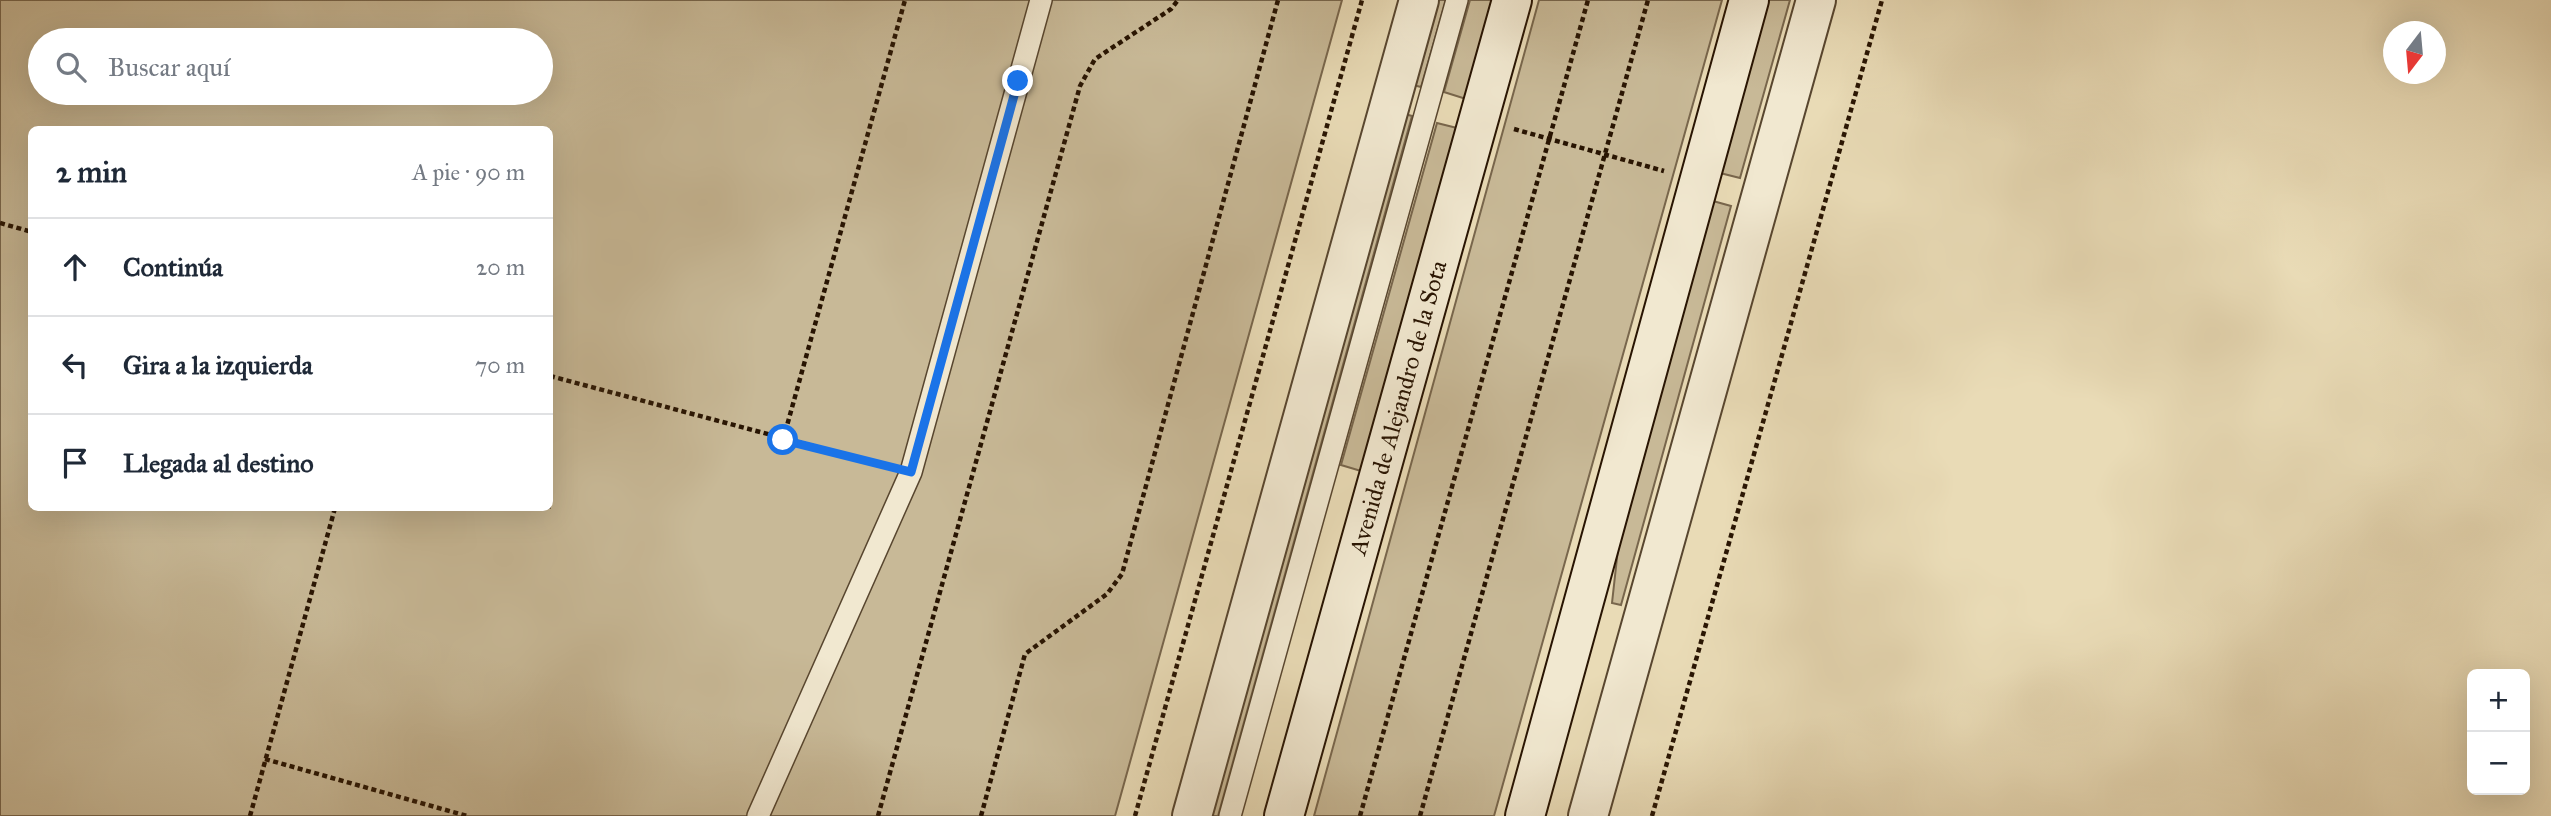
<!DOCTYPE html>
<html lang="es">
<meta charset="utf-8">
<style>
body{margin:0;font-family:"IM FELL Great Primer",serif;background:#f6f6f7;color:#1f2937}
.controls{position:absolute;right:21px;bottom:21px;display:grid;overflow:hidden;border-radius:10px;box-shadow:0 7px 28px #0002}
.controls button{width:63px;height:63px;display:grid;place-items:center;padding:0;border:0;border-bottom:2px solid #e0e1e3;background:#fff;color:#1f2937;font:35px sans-serif}
.compass{position:absolute;left:2383px;top:21px;width:63px;height:63px;border-radius:50%;background:#fff;box-shadow:0 7px 28px #0002;rotate:196deg}
.stop{position:absolute;width:21px;height:21px;margin:-16px;border:5px solid #1a73e8;border-radius:50%;background:#fff}
.stop.end{background:#1a73e8;border-color:#fff;box-shadow:0 2px 7px #0008}
.list{margin:0;padding:0;list-style:none}
h2{display:flex;justify-content:space-between;align-items:center;height:91px;margin:0;padding:0 28px;font-size:30px}
h2 small{font-size:23px;font-weight:400;color:#747a83}
.list li{display:grid;grid-template-columns:46px 1fr auto;gap:21px;align-items:center;box-sizing:border-box;height:98px;padding:0 28px;border-top:2px solid #e0e1e3}
.list b{display:block;font-size:26px;white-space:nowrap}
.list em{font-size:23px;font-style:normal;color:#747a83}
.icon{flex:none;width:38px;height:38px;fill:none;stroke:currentColor;stroke-width:2;stroke-linecap:round;stroke-linejoin:round}
.map{position:relative;flex:none;width:2551px;height:816px;overflow:hidden}
.search{position:absolute;background:#fff;box-shadow:0 7px 28px #0002;left:28px;top:28px;width:525px;height:77px;display:flex;align-items:center;gap:18px;box-sizing:border-box;padding:0 24px;border-radius:38px;color:#747a83;font-size:26px}
.panel{position:absolute;background:#fff;box-shadow:0 7px 28px #0002;left:28px;top:126px;width:525px;height:385px;border-radius:10px}
.map>svg:first-child{display:block}
</style>
<div class="map">
<svg width="2551" height="816" viewBox="0 0 2551 816">
<rect width="100%" height="100%" fill="#e9dbb6"/>
<filter id="stains"><feTurbulence type="fractalNoise" baseFrequency=".00286" numOctaves="4"/><feColorMatrix values="0 0 0 0 .2 0 0 0 0 .09 0 0 0 0 .02 0 0 0 .5 -.17"/></filter>
<radialGradient id="worn" r=".72"><stop offset=".6" stop-color="#630" stop-opacity="0"/><stop offset="1" stop-color="#630" stop-opacity=".3"/></radialGradient>
<path fill="#c8b997" stroke="#78664c" stroke-width="2" fill-rule="evenodd" d="M 0,0 L 1342,0 L 1115,816 L 0,816 ZM 40,40 L 541,40 L 541,93 L 40,93 ZM 32,130 L 550,130 L 550,508 L 32,508 Z
M 1437,0 L 1446,0 L 1421,87 L 1413,85 Z
M 1470,0 L 1494,0 L 1466,99 L 1444,92 Z
M 1539,0 L 1722,0 L 1494,816 L 1314,816 Z
M 1769,0 L 1790,0 L 1740,178 L 1720,173 Z
M 1405,114 L 1412,116 L 1218,816 L 1211,816 Z
M 1437,123 L 1457,128 L 1361,471 L 1341,465 Z
M 1713,201 L 1731,206 L 1621,605 L 1612,603 L 1619,540 Z"/>
<g fill="none" stroke-linecap="round" stroke-linejoin="round">
<defs>
<path id="lane" d="M 758,816 L 911,472 L 1041,0
M 1230,816 L 1457,0"/>
<path id="street" d="M 1192,816 L 1419,0
M 1588,816 L 1816,0"/>
<g id="secondary">
<path id="s1" d="M 1284,816 L 1512,0"/>
<path d="M 1525,816 L 1749,0"/>
</g>
</defs>
<use href="#lane" stroke="#58462f" stroke-width="24"/>
<use href="#street" stroke="#58462f" stroke-width="42"/>
<use href="#secondary" stroke="#281402" stroke-width="42"/>
<path stroke="#281402" stroke-width="4.5" stroke-dasharray="5 3.5" stroke-linecap="butt" d="M 1514,129 L 1664,171
M 0,223 L 32,232
M 550,376 L 884,465
M 783,440 L 905,0
M 265,759 L 467,816
M 250,816 L 335,508
M 878,816 L 1080,86 L 1095,59 L 1171,9 L 1178,0
M 981,816 L 1025,654 L 1107,594 L 1122,574 L 1278,0
M 1135,816 L 1362,0
M 1360,816 L 1588,0
M 1420,816 L 1648,0
M 1652,816 L 1882,0"/>
<use href="#lane" stroke="#f1e8d0" stroke-width="21"/>
<use href="#street" stroke="#f1e8d0" stroke-width="38"/>
<use href="#secondary" stroke="#f1e8d0" stroke-width="38"/>
</g>
<g fill="none" stroke-linecap="round" stroke-linejoin="round">
<path stroke="#1a73e8" stroke-width="9" d="M 783,440 L 911,472 L 1018,81"/>
</g>
<g text-anchor="middle" dominant-baseline="central" stroke-width="5" stroke-linejoin="round" paint-order="stroke">
<g font-size="24" fill="#281402" stroke="#f1e8d0">
<text stroke="none"><textPath href="#s1" startOffset="424">Avenida de Alejandro de la Sota</textPath></text>
</g>
</g>
<rect width="100%" height="100%" filter="url(#stains)"/>
<rect width="100%" height="100%" fill="url(#worn)"/>
</svg>
<div class="controls">
<button>+</button>
<button>−</button>
</div>
<svg class="compass" viewBox="-18 -18 36 36"><path d="M0-13l5 13h-10z" fill="#e53935"/><path d="M0 13l5-13h-10z" fill="#747a83"/></svg>
<div class="stop" style="left:783px;top:440px"></div>
<div class="stop end" style="left:1018px;top:81px"></div>
<div class="search"><svg class="icon" aria-label="search" viewBox="0 0 24 24"><circle cx="10" cy="10" r="6"/><path d="M15 15l6 6"/></svg>Buscar aquí</div>
<section class="panel">
<h2>2 min<small>A pie · 90 m</small></h2>
<ul class="list">
<li><svg class="icon" aria-label="ahead" viewBox="0 0 24 24"><path d="M12 20V5M6 11l6-6 6 6"/></svg><div><b>Continúa</b></div><em>20 m</em></li>
<li><svg class="icon" aria-label="left" viewBox="0 0 24 24"><path d="M17 20v-9H6M10 6l-5 5 5 5"/></svg><div><b>Gira a la izquierda</b></div><em>70 m</em></li>
<li><svg class="icon" aria-label="arrive" viewBox="0 0 24 24"><path d="M6 21V4h12l-3 4 3 4H6"/></svg><div><b>Llegada al destino</b></div></li>
</ul>
</section>
</div>
